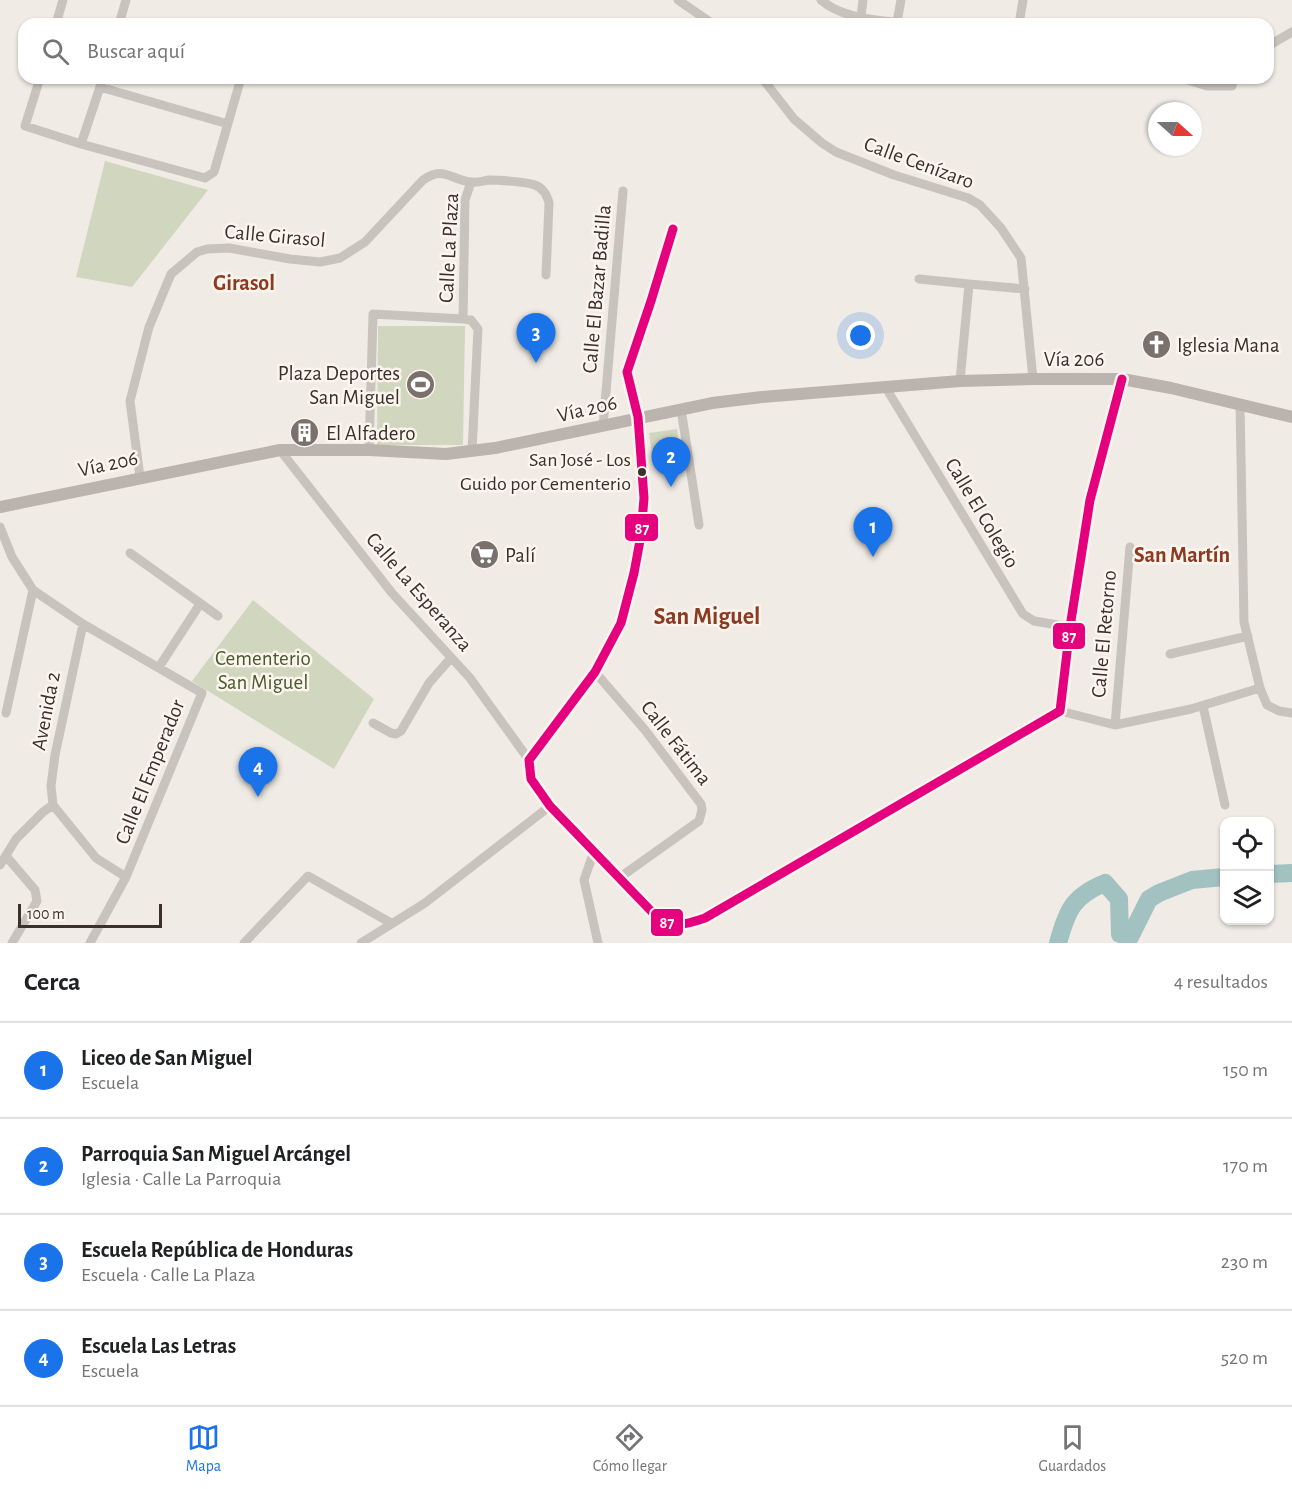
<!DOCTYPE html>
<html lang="es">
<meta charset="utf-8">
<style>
body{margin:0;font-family:"Alegreya Sans",sans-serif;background:#f6f6f6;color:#202124}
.controls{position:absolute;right:18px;bottom:18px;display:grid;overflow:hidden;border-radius:12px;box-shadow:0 2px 4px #0004}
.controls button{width:54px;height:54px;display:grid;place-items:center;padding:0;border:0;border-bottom:2px solid #e0e0e0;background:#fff;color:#202124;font:30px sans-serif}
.compass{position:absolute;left:1148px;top:102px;width:54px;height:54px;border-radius:50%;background:#fff;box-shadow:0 2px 4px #0004;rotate:111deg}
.scale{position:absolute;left:18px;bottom:15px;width:144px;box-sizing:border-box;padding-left:6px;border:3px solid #3b302b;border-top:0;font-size:16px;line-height:21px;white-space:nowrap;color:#3b302b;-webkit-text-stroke:4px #fbf5ee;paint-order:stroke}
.you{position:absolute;left:861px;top:336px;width:21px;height:21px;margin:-15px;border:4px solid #fff;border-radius:50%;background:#1a73e8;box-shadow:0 0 0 9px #1a73e833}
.badge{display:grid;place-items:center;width:39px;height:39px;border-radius:50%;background:#1a73e8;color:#fff;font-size:20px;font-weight:700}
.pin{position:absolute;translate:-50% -50px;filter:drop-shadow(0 2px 3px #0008)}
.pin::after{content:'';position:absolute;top:32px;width:21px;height:18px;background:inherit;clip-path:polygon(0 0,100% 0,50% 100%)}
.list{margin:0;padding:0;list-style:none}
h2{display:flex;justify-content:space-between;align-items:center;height:78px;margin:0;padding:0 24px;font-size:26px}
h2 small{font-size:20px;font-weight:400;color:#757577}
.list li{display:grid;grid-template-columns:39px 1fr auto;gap:18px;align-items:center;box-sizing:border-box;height:96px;padding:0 24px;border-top:2px solid #e0e0e0}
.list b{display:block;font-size:22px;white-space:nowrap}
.list p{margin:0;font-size:20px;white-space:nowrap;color:#757577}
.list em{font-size:20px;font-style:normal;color:#757577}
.icon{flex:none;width:33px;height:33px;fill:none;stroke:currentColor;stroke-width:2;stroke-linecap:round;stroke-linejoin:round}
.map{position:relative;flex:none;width:1292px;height:943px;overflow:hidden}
.search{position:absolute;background:#fff;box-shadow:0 2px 4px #0004;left:18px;right:18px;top:18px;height:66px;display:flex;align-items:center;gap:15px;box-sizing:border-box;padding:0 21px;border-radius:18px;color:#757577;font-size:22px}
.sheet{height:462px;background:#fff}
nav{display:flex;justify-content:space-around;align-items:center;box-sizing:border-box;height:84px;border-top:2px solid #e0e0e0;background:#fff;font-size:16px;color:#757577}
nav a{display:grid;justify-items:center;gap:3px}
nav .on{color:#1a73e8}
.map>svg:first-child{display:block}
</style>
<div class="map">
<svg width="1292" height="943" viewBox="0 0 1292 943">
<rect width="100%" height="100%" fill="#f0ebe5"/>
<path fill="#d1d6bf" d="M 105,161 L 208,190 L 132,287 L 76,277 Z
M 378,326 L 465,326 L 463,445 L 377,445 Z
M 677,429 L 681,458 L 653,462 L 649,433 Z
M 253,600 L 374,699 L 334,769 L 192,681 Z"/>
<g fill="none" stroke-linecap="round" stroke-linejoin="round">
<path stroke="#a1c2c1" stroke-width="18" d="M 1270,874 L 1292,873
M 1058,943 C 1067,910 1073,896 1105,883 L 1119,899 L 1120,934 L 1130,937 L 1149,899 L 1159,893 L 1192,880 L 1224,877"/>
<path stroke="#c9c3be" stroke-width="9" d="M 678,0 L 713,24
M 821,0 C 844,20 882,20 910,24
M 861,17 L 863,0
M 897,22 L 901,0
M 56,24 L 63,0
M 119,24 L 126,0
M 1019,24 L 1023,0
M 1268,46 L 1292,32
M 40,78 L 25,126 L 81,144 L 103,78
M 762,78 L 794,119 L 822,143 L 836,152 L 894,175 L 968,198 L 980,205 L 1001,228 L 1021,258 L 1033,379
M 1181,78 L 1207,86 L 1232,86 L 1234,78
M 100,87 L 228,124
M 81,144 L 205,178 L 214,172 L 241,78
M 471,182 L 465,200 L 463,319 L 471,320 L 478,329 L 472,451
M 673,229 L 651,301 L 627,372 L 638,417 L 644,498 L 641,535 L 634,573 L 621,623 L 595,672 L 529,760 L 531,779 L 550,806 L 653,913 C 672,929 682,926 705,918 L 1060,711 L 1070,627 L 1090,500 L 1122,379
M 919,279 L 969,284
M 960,381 L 969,284 L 1025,289
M 886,388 L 1023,614 L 1034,621 L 1070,627
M 1240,404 L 1244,622 L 1260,688 L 1267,705 L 1279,711 L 1292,713
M 681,409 L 699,525
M 603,427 L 623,191
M 280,450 L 392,593 L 470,678 L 529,760
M 369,450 L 373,314 L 463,319
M 140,477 L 130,401 L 149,327 L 171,274 L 197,252 L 207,249 L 229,248 L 290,259 L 320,262 L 340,258 L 365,242 L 423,180 C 444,165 450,180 471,182 C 477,183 483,181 489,180 C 500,180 526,182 535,185 C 543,188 547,195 549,203 L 546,275
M 0,527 L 12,557 L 33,590 L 83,624 L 202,693 L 126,877 L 90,943
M 130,553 L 218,616
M 1170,654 L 1248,636
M 159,667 L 200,604
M 595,672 L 645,730 L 701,804 L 702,810 L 699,821 L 619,878
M 1203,706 L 1225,805
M 1060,711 L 1115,725 L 1191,709 L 1260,688
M 6,713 L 33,590
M 373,723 L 391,733 L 396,734 L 401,731 L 429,683 L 451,658
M 1115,725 L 1130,547
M 53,805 L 51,786 L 55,755 L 83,624
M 53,805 L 96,858 L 126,877
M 594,851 L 584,880 L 598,943
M 6,856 L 35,890 L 37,901 L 12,943
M 0,865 L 16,839 L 43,812 L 53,805
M 244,943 L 308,876 L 391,923
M 361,943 L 425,903 L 550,806"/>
<path stroke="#bab3ae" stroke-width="12" d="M 0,507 L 280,450 L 369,450 L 446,454 L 495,448 L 712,403 L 762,397 L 960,381 L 1033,379 L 1122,379 L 1171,388 L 1292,417"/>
<defs>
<path id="bus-1" d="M 673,229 L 651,301 L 627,372 L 638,417 L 644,498 L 641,535 L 634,573 L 621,623 L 595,672 L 529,760 L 531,779 L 550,806 L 653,913 C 672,929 682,926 705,918 L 1060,711 L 1070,627 L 1090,500 L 1122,379"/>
</defs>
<use href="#bus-1" stroke="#fbf5ee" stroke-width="14"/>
<use href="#bus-1" stroke="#e5007d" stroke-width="9"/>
</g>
<defs>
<symbol id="church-disc" viewBox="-11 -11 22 22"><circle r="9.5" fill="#7a716c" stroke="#fbf5ee"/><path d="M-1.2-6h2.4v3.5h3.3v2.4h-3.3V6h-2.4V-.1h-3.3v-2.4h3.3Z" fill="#fff"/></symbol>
<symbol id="stadium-disc" viewBox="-11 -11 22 22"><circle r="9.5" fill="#7a716c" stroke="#fbf5ee"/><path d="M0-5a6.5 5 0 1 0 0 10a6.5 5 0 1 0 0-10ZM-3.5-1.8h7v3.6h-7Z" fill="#fff"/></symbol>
<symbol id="building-disc" viewBox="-11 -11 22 22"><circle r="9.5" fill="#7a716c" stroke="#fbf5ee"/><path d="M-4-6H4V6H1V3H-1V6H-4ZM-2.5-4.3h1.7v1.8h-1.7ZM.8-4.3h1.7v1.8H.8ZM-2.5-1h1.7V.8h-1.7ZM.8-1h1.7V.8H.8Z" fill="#fff"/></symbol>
<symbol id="supermarket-disc" viewBox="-11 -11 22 22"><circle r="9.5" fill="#7a716c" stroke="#fbf5ee"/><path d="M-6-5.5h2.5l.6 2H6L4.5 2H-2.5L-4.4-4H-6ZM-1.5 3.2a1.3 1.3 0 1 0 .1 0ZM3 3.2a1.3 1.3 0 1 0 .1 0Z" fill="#fff"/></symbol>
</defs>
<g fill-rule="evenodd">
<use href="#church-disc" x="1140" y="328" width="33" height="33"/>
<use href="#stadium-disc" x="404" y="368" width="33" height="33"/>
<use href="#building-disc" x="288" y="416" width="33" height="33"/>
<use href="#supermarket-disc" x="468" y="538" width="33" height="33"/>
</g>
<circle fill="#3b302b" stroke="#fbf5ee" stroke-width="2" cx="642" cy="472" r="5"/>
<g text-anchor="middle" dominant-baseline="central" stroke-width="5" stroke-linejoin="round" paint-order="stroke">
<g font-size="20" fill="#3b302b" stroke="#fbf5ee" text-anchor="end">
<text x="631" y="460">San José - Los<tspan x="631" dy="24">Guido por Cementerio</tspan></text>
</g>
<g font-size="21" fill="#3b302b" stroke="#fbf5ee">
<text transform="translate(919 163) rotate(20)">Calle Cenízaro</text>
<text transform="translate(275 236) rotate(5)">Calle Girasol</text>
<text transform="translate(449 248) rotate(-87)">Calle La Plaza</text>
<text transform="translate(597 289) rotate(-85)">Calle El Bazar Badilla</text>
<text x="1074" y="359">Vía 206</text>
<text transform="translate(587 409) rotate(-13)">Vía 206</text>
<text transform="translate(108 464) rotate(-12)">Vía 206</text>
<text transform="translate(982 513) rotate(59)">Calle El Colegio</text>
<text transform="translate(419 592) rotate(49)">Calle La Esperanza</text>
<text transform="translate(1104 634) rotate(-85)">Calle El Retorno</text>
<text transform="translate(46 711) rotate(-79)">Avenida 2</text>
<text transform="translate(676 743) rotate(52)">Calle Fátima</text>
<text transform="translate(150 772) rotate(-68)">Calle El Emperador</text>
</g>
<g font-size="21" fill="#3b302b" stroke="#fbf5ee" text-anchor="start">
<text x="1177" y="345">Iglesia Mana</text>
<text x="400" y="373" text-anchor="end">Plaza Deportes<tspan x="400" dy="24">San Miguel</tspan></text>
<text x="326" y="433">El Alfadero</text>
<text x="505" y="555">Palí</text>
</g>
<g font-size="21" fill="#4a5a2e" stroke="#fbf5ee">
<text x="263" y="658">Cementerio<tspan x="263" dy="24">San Miguel</tspan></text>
</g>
<g font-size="22" font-weight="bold" fill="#8c3b22" stroke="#fbf5ee">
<text x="244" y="283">Girasol</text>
<text x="1182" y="555">San Martín</text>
</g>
<g font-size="24" font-weight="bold" fill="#8c3b22" stroke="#fbf5ee">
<text x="707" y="617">San Miguel</text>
</g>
</g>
<g stroke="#fbf5ee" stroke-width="2">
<rect x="624" y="513" width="35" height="29" rx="6" fill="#e5007d"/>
<rect x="1052" y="622" width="34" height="28" rx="6" fill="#e5007d"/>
<rect x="650" y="908" width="34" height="29" rx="6" fill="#e5007d"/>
</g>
<g font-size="16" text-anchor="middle" font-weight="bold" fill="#fff">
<text x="642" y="534">87</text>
<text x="1069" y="642">87</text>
<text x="667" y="928">87</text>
</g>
</svg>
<div class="controls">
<button><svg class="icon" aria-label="locate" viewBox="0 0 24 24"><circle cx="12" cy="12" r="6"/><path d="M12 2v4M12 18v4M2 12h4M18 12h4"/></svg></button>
<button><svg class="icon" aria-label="layers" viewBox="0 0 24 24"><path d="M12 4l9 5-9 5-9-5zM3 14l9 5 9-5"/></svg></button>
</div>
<svg class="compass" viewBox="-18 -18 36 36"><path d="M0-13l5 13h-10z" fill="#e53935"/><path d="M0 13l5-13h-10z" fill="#757577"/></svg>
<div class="scale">100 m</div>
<div class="you"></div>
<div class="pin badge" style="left:873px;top:557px">1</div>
<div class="pin badge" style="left:671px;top:487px">2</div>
<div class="pin badge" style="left:536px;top:363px">3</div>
<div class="pin badge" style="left:258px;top:797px">4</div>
<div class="search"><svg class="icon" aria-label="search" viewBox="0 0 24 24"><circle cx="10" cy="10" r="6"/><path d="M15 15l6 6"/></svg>Buscar aquí</div>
</div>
<section class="sheet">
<h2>Cerca<small>4 resultados</small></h2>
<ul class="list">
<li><span class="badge">1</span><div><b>Liceo de San Miguel</b><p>Escuela</p></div><em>150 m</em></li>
<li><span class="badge">2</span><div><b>Parroquia San Miguel Arcángel</b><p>Iglesia · Calle La Parroquia</p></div><em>170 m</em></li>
<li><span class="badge">3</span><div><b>Escuela República de Honduras</b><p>Escuela · Calle La Plaza</p></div><em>230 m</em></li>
<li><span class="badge">4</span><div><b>Escuela Las Letras</b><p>Escuela</p></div><em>520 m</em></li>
</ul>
</section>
<nav>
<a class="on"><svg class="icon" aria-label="map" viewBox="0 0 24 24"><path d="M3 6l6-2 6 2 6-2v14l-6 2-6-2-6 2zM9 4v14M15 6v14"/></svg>Mapa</a>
<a><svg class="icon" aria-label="directions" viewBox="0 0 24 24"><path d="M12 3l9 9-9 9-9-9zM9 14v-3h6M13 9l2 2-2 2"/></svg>Cómo llegar</a>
<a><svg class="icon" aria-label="saved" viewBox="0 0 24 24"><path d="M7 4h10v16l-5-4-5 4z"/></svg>Guardados</a>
</nav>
